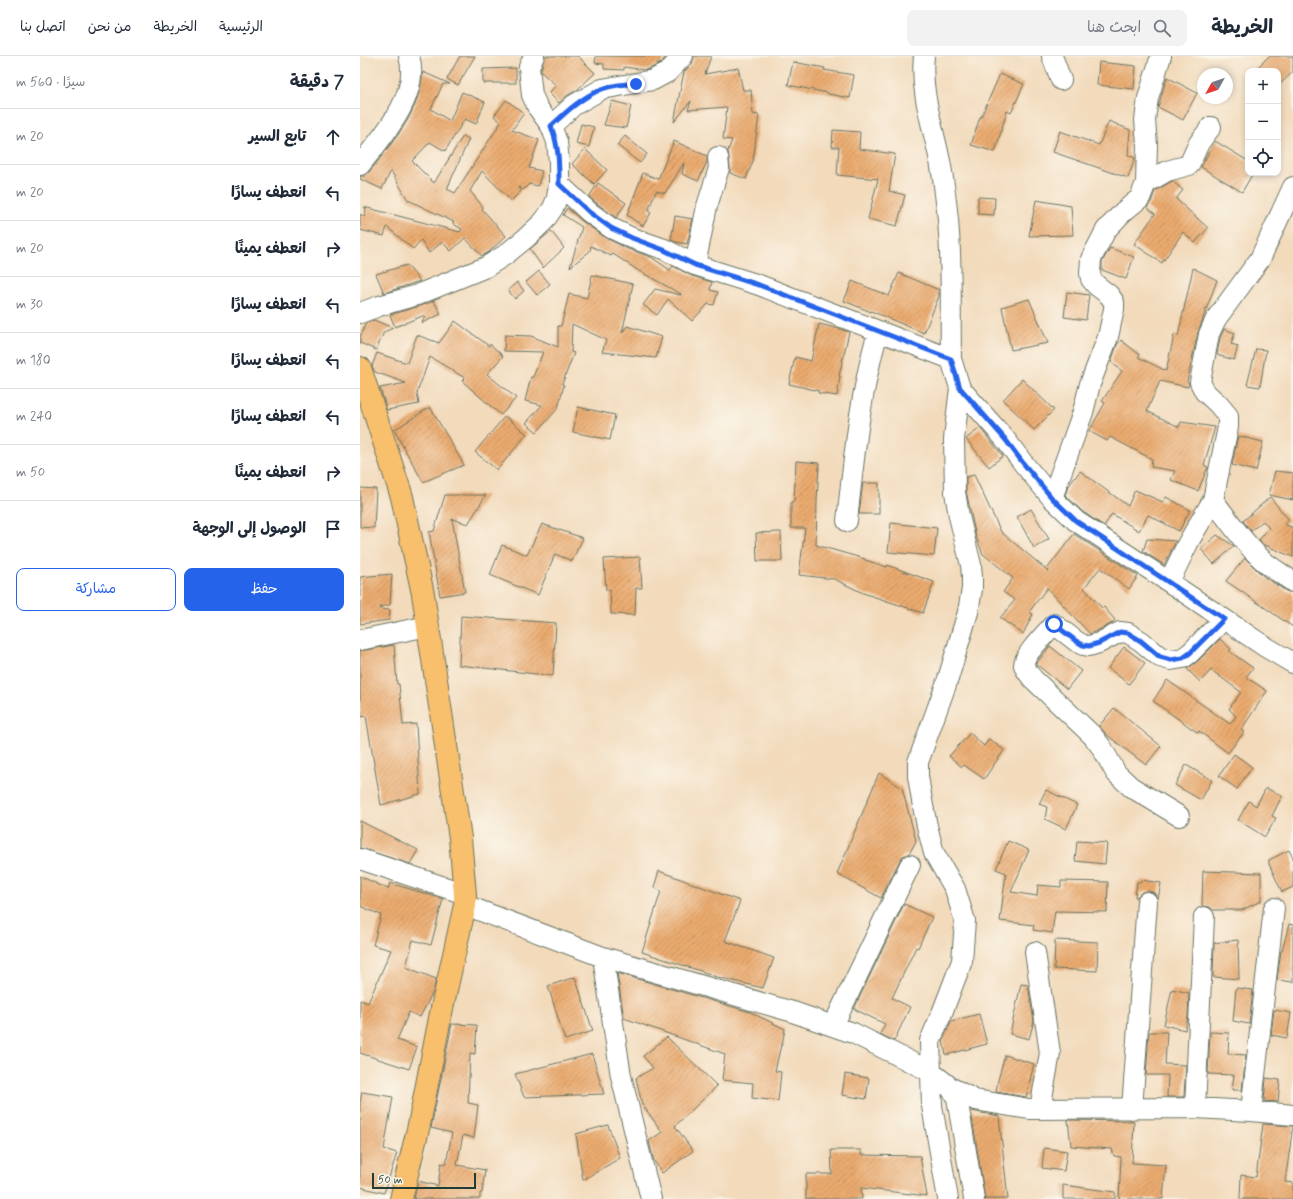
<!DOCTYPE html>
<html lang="ar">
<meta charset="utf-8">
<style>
body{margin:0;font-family:Mynerve,"Playpen Sans Arabic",sans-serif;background:#f2f2f3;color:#1f2937;direction:rtl}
.controls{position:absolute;right:12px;top:12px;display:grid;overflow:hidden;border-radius:8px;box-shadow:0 2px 6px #0003}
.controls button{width:36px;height:36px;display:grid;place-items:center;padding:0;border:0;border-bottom:1px solid #e0e1e3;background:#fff;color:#1f2937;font:20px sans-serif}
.compass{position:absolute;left:837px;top:12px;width:36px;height:36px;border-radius:50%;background:#fff;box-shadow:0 2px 6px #0003;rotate:230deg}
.scale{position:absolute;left:12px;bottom:10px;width:104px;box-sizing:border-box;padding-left:4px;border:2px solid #1f3d34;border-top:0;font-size:11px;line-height:14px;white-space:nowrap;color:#1f3d34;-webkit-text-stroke:3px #fbf7ec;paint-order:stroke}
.stop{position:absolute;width:12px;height:12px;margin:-9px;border:3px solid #2563eb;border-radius:50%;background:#fff}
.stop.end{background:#2563eb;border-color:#fff;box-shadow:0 1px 4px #0008}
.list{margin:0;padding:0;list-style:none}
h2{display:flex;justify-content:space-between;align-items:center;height:52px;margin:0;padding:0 16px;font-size:17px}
h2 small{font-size:13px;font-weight:400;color:#747a83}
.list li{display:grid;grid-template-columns:26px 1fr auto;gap:12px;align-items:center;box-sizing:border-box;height:56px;padding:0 16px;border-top:1px solid #e0e1e3}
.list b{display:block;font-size:15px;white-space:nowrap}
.list em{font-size:13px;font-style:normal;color:#747a83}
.actions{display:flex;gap:8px;padding:12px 16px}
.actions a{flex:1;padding:9px 0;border:1px solid #2563eb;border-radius:8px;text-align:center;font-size:14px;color:#2563eb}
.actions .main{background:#2563eb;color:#fff}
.icon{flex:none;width:22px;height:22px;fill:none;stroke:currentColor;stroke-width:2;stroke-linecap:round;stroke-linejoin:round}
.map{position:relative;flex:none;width:933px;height:1143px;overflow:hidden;direction:ltr}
header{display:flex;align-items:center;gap:24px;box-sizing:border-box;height:56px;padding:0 20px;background:#fff;border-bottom:1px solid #e0e1e3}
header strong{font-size:19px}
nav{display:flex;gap:22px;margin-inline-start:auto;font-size:14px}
.search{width:280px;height:36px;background:#f2f2f3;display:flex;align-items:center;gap:10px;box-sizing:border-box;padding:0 14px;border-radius:8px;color:#747a83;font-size:15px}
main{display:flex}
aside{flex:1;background:#fff}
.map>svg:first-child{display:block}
</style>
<header>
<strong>الخريطة</strong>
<div class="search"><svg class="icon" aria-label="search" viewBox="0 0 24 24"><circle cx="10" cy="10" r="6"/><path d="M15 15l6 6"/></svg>ابحث هنا</div>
<nav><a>الرئيسية</a><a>الخريطة</a><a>من نحن</a><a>اتصل بنا</a></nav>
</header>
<main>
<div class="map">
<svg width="933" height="1143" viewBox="0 0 933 1143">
<defs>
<pattern id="building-hatch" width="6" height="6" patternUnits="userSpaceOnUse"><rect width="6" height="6" fill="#ebab6f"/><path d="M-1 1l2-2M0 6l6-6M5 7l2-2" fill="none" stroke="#be8c5c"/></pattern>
</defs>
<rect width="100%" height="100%" fill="#fbf7ec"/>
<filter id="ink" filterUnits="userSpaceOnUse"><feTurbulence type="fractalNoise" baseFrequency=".025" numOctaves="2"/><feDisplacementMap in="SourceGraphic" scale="8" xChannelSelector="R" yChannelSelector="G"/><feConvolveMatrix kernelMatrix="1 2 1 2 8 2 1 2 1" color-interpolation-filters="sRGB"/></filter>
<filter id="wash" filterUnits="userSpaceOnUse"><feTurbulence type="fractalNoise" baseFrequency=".012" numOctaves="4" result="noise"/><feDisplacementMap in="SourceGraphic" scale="16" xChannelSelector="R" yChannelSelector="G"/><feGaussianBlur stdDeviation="0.9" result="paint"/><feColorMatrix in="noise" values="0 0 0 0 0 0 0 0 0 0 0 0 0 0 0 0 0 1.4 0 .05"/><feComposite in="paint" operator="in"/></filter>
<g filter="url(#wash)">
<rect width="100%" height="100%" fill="#f2dabb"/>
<g id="blocks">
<path fill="url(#building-hatch)" d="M 100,0 L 115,0 L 98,29 L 87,23 Z
M 185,0 L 218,0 L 235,17 L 218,33 L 208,39 L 199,47 L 189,37 L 196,29 L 181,16 L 181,13 Z
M 236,0 L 305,0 L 305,2 L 301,7 L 289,13 L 285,14 L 264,11 L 264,14 L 244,13 L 244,8 L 235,7 Z
M 334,0 L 351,0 L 345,18 L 378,12 L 383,34 L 391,34 L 393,58 L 399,59 L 393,105 L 386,123 L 370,117 L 370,111 L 368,95 L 372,84 L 363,83 L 367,51 L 328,54 L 331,45 L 314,66 L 324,16 L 332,8 Z
M 909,0 L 933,0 L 933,16 L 918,30 L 918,15 L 894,15 Z
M 433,6 L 465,12 L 464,14 L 494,19 L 490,42 L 468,38 L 468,37 L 428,29 Z
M 739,6 L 776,10 L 774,33 L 737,29 Z
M 156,12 L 156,27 L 123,27 L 123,13 Z
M 63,16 L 90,28 L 83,28 L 71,53 L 90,65 L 102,36 L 125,46 L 116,68 L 105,63 L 85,95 L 70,86 L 52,105 L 74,127 L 103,80 L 109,83 L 87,133 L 95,137 L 141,66 L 134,60 L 146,44 L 164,57 L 152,74 L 179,84 L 169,112 L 182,115 L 178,130 L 169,128 L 163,134 L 158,131 L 161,135 L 151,145 L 122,115 L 110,135 L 123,151 L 122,153 L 146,180 L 129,196 L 122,200 L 105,182 L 91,195 L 82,186 L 69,197 L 61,184 L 53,193 L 27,171 L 24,180 L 0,174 L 0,158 L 4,161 L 6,153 L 4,151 L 100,176 L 102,173 L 93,168 L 94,166 L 48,144 L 31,115 L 22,133 L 0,123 L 0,120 L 5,120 L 9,116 L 18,105 L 38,79 L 47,65 L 55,49 L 60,33 Z
M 640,18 L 664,28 L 651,57 L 647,55 L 635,96 L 611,89 L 620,61 L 621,61 Z
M 807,21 L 837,37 L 823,64 L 798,51 Z
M 252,45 L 271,50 L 266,72 L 244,69 Z
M 749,65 L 770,74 L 768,99 L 775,102 L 768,122 L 693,96 L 700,75 L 739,89 Z
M 221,68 L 234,71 L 229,91 L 216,88 Z
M 473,74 L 500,76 L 499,93 L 535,98 L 529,135 L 545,139 L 537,170 L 508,163 L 518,123 L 477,119 L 479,91 L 472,91 Z
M 265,80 L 287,98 L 280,107 L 257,89 Z
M 314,85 L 347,100 L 347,106 L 338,125 L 322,118 L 324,107 L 305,137 L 296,135 L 288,155 L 291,157 L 283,170 L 267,159 L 283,117 L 298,123 Z
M 855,85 L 888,105 L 888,117 L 893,117 L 882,136 L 841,111 Z
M 225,93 L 247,114 L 234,128 L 212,108 Z
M 812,125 L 823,134 L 816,143 L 848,172 L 835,187 L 823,176 L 802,207 L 774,188 L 795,158 L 787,151 L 791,146 L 795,135 Z
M 238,127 L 266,147 L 256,162 L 229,141 Z
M 618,141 L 635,142 L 634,159 L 618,158 Z
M 676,144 L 711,150 L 713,179 L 669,180 Z
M 207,152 L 222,165 L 246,182 L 268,193 L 291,201 L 310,214 L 313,210 L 332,220 L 352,226 L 350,234 L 358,236 L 354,249 L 348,248 L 332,265 L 308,243 L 297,259 L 283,249 L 295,233 L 321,239 L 321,238 L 279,215 L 253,198 L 251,200 L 231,190 L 230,195 L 210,211 L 222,171 L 203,159 Z
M 315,160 L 333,163 L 327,188 L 316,186 L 311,184 Z
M 191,175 L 204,192 L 183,212 L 170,193 Z
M 750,192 L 774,201 L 766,223 L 742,214 L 742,206 Z
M 47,209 L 60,225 L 24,237 L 16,218 Z
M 833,212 L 857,224 L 838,276 L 827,326 L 829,327 L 828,331 L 800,325 L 787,355 L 819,371 L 821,366 L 855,371 L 844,409 L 848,411 L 838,435 L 811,424 L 815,415 L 791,411 L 792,403 L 750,381 L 747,385 L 729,375 L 745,347 L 742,345 L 762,315 L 751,306 L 757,289 L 761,284 L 780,299 L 778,301 L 806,315 L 814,279 L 818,280 Z
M 179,215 L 190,228 L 177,239 L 166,226 Z
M 539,217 L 579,234 L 579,240 L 564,277 L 511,255 L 511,256 L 484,245 L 492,225 L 529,240 Z
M 232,219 L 273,228 L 262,277 L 267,270 L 302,281 L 296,302 L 242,296 L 246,284 L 212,268 L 211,296 L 214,297 L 202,328 L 204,329 L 198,352 L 177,376 L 166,367 L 182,349 L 165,345 L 171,321 L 173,321 L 183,296 L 144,295 L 145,279 L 171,280 L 198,291 L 198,270 L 201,270 L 209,238 L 227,242 Z
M 157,226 L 164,235 L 155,243 L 148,234 Z
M 707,236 L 729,239 L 726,264 L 704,261 Z
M 669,243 L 688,287 L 651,294 L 642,251 Z
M 74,245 L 81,258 L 62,267 L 65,259 L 35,271 L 30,259 L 60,250 Z
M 14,264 L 33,272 L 24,276 L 16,294 L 0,287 L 0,281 L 6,267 Z
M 95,265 L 129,290 L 130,288 L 143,300 L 127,318 L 156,342 L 141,359 L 102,325 L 105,322 L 70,301 L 57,337 L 59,348 L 27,354 L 20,332 L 46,327 L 15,316 L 12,310 L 17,297 L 47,307 L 57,279 L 79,287 Z
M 459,268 L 480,273 L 489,276 L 479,320 L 480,320 L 477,340 L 458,337 L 459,335 L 429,328 L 435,301 L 451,305 Z
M 864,273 L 875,277 L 871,288 L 878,290 L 874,304 L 857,299 L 860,282 Z
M 896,293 L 906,294 L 900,331 L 887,329 Z
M 662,323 L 694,354 L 674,374 L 643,344 Z
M 70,351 L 104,409 L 63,426 L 34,374 Z
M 218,351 L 255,359 L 250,384 L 213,376 Z
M 145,360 L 167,378 L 137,414 L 115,396 Z
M 620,372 L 643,400 L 629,411 L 606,383 Z
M 878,380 L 903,386 L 896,415 L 872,409 Z
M 436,405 L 459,407 L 457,444 L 456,489 L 505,503 L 505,504 L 527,511 L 527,509 L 574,526 L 563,557 L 503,537 L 474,523 L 439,519 L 445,472 L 431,472 L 431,446 L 434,446 Z
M 720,415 L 768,450 L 775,434 L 803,446 L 806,441 L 830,454 L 819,475 L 788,459 L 779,475 L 752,458 L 744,470 L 723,456 L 705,439 L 708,431 Z
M 915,415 L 933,417 L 933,444 L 909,439 Z
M 614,419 L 641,476 L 688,515 L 687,513 L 714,478 L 778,520 L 769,533 L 740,512 L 724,532 L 742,552 L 744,551 L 755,564 L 751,568 L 730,578 L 687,532 L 669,556 L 673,558 L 663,578 L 640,562 L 655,544 L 643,536 L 653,522 L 623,498 L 616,481 L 606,435 L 606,421 Z
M 503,427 L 519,427 L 519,458 L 499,458 Z
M 0,432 L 16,433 L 14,472 L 0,471 Z
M 85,439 L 126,439 L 108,468 L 92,463 L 105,536 L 80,540 L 69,476 L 74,475 Z
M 910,441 L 929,464 L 924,468 L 933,472 L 933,501 L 902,488 L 899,484 L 909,472 L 903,465 L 891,475 L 883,465 Z
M 671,453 L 689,483 L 674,492 L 657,461 Z
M 531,467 L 577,472 L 574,500 L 528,496 Z
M 182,468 L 223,482 L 212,505 L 195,498 L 178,539 L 130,519 L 142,489 L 167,499 Z
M 421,476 L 422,505 L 397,505 L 396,477 Z
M 857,479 L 874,490 L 854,508 L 841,493 Z
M 787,483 L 816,485 L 804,509 L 783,495 Z
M 280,501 L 282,532 L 276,532 L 275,559 L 251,558 L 250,534 L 246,534 L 244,503 Z
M 885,502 L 903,520 L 926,535 L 933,537 L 933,571 L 866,525 Z
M 32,518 L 30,549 L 20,551 L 20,553 L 30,554 L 29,564 L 0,568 L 0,521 Z
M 101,560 L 196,567 L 193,620 L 99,609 Z
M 860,583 L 871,593 L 869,595 L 893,612 L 886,621 L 907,635 L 881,674 L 884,676 L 868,697 L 839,675 L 838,677 L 793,645 L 807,624 L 870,668 L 876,660 L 869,653 L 881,636 L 851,614 L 840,626 L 827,613 L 838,605 Z
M 34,589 L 37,628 L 39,628 L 43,669 L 56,668 L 60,738 L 21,749 L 6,660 L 0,661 L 0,595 Z
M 690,590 L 721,615 L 707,633 L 676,608 Z
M 764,591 L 785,607 L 769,628 L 748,612 Z
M 754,652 L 801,690 L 786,709 L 747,679 L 739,670 Z
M 610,677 L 624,690 L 629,683 L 644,694 L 624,723 L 604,709 L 602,711 L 589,700 Z
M 874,698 L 892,711 L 877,733 L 859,720 Z
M 826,709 L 852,724 L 841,744 L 815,729 Z
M 519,717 L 542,732 L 556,785 L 549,798 L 543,800 L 540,804 L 521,842 L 477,818 Z
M 906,732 L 922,740 L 912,760 L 916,762 L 905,781 L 878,764 L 889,745 L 896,750 Z
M 686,734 L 717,749 L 706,773 L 685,763 L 687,751 L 679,748 Z
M 0,765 L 58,794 L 50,808 L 0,792 Z
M 648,785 L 669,794 L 651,836 L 677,840 L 678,829 L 701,831 L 701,825 L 748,826 L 747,856 L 695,855 L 692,877 L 673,874 L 674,869 L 640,865 L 646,817 L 636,813 Z
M 717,785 L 747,787 L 745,808 L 715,805 Z
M 929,794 L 933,802 L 933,831 L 922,836 L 909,808 L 909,804 Z
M 299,815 L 380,845 L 365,885 L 414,902 L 403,932 L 353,920 L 353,919 L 282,896 L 301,835 L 294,831 Z
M 843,815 L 901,817 L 901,845 L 882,854 L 852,854 L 850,851 L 842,850 Z
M 0,820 L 28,833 L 30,827 L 83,843 L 71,889 L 53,884 L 46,911 L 76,923 L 73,936 L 60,961 L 49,956 L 37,984 L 57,991 L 49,1013 L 0,997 L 0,944 L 8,947 L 31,894 L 13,889 L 21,859 L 0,850 Z
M 781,824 L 801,827 L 798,843 L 794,837 L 788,835 L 782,836 L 777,841 L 775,841 L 777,826 L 781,826 Z
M 544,848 L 572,861 L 558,892 L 556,891 L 532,942 L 550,951 L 534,985 L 520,978 L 525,968 L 494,953 Z
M 929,868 L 933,869 L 933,926 L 917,924 L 921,895 L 922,895 Z
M 695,884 L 738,886 L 737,915 L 694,913 Z
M 878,884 L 879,923 L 853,921 L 854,887 Z
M 257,917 L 390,956 L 425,973 L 422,989 L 421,989 L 415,1015 L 421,1016 L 418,1045 L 392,1042 L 393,1027 L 362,1024 L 365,998 L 264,962 Z
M 215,921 L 233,975 L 205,984 L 188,930 Z
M 661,928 L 668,929 L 674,965 L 669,983 L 650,978 Z
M 876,932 L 893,934 L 889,968 L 873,965 Z
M 812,933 L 829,937 L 828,961 L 825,974 L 804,969 Z
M 914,954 L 931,957 L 927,982 L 911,979 Z
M 619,958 L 627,988 L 586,999 L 583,985 L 591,965 Z
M 92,968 L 117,969 L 115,998 L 110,997 L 108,1047 L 118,1049 L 114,1082 L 103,1079 L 97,1109 L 125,1114 L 122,1137 L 120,1137 L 120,1143 L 54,1143 L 58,1125 L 78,1130 L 81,1107 L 86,1108 L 92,1077 L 71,1072 Z
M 789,976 L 807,976 L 805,1008 L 826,1009 L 824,1041 L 807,1041 L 808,1019 L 786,1019 Z
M 850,976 L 869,977 L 868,998 L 886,999 L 882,1034 L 872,1034 L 874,1019 L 848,1018 Z
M 307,981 L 357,1030 L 315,1070 L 333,1095 L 302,1117 L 294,1105 L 289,1085 L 302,1076 L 282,1048 L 276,1022 L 293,1012 L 283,1000 Z
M 232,998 L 244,1038 L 164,1041 L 155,1018 Z
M 645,999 L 674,1008 L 666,1041 L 636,1036 L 638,1024 Z
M 485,1018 L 509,1022 L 506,1043 L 482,1039 Z
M 906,1022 L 920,1024 L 918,1046 L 904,1045 Z
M 2,1036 L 33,1041 L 24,1093 L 37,1097 L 24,1137 L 0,1131 L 0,1047 Z
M 611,1055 L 639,1060 L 648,1143 L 625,1143 Z
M 708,1064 L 774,1065 L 772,1107 L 806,1109 L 803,1143 L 759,1143 L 761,1101 L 754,1100 L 752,1093 L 711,1090 Z
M 903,1068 L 933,1070 L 925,1126 L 933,1127 L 933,1143 L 880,1143 L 881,1119 L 896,1121 Z
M 248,1069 L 260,1102 L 223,1124 L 216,1078 Z
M 684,1092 L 707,1095 L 704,1115 L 682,1112 Z
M 471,1094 L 501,1094 L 501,1099 L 560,1100 L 567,1140 L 501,1132 L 502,1143 L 446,1143 L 446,1118 L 472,1118 Z
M 703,1129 L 755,1136 L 755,1143 L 703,1143 Z"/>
</g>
</g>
<g filter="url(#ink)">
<use href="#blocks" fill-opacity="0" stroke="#697463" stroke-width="1"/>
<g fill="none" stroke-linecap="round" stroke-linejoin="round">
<defs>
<path id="minor" d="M 564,0 C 560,36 573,70 580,105 C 582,116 584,127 585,138 C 593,193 590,249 591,303
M 692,0 L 701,24
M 191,70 L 214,49 L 242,33 L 293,24 L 308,16 L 323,0
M 0,109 C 22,81 61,39 49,0
M 786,127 L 787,89 L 785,64 L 788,42 L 801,0
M 199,128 L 229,156 L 251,172 L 272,182 L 304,193 L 335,209 L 399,229 L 591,303 L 600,332
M 335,209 L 347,150 L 359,112 L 358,101
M 0,257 L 19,250 L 57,239 L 126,211 L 145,199 L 166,182 L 184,165 L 193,152 L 197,142 L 199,128 L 199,106 L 197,86 L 191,70 L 178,52 L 172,39 L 169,11 L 174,0
M 692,442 L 723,356 L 730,328 L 748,281 L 754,253 L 754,246 L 749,239 L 736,229 L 731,223 L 730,217 L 731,203 L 746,174 L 763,156 L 780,142 L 786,127 L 807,115 L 829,109 L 839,87 L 851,71
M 853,444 C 870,466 886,490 907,508 C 915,514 925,520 933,526
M 487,465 C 494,401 500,337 518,276
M 809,526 L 829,485 L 853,444 L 868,371 L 868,360 L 858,348 L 845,336 L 840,326 L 849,278 L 856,263 L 900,203 L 933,131
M 0,584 L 68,570
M 819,760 L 771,731 L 756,717 L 742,692 L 733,680 L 673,623 C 670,619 665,614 664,609 C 663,600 687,576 694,568 L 716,585 L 723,589 L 729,590 L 739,587 L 760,576 L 768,577 L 781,585 L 800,601 L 811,604 L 823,602 L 830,597 L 864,563
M 0,803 L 105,838
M 105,849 L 243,901 L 433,956 L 493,977 L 571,1016 L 590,1031 L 597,1042 L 614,1143
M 675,896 L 690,997 L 680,1053
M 243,901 L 261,1020 L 291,1143
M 473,970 L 550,809
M 590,1031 L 615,1044 L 669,1053 L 835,1052 L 891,1055 L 933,1059
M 835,1052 L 844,861
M 772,1053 L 787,846
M 891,1055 L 914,852
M 588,1143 L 572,1050 L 570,985 L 582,957 L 602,905 L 605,865 L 595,833 L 574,797 L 567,770 L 562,745 L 558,720 L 558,706 L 588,623 L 608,556 L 612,533 L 612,521 L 611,509 L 599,460 L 595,436 L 594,383 L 600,332 L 645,383 L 663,407 L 692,442 L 716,465 L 809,526 L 904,590 L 933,607"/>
<path id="major" d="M 0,312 L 42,441 L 63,538 L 100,782 L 105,838 L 105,849 L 82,952 L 59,1069 L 41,1143"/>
</defs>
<use href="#minor" stroke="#697463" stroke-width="22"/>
<use href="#major" stroke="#697463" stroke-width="24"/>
<use href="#minor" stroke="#fff" stroke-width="20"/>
<use href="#major" stroke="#f8bf6c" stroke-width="22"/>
</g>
</g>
<g fill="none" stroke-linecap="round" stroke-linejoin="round" filter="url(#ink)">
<path stroke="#2563eb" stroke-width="5" d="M 276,28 C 265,28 252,29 242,33 C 222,41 206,56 191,70 C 199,92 199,105 199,128 L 229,156 L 251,172 L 272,182 L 304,194 L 335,209 L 399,229 L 591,303 L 600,332 L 645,383 L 663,407 L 692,442 L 716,465 L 864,563 L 830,597 L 823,602 L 811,604 L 800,601 L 781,585 L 768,577 L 760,576 L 739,587 L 729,590 L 723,589 L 716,585 L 694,568"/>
</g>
</svg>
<div class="controls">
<button>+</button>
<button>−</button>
<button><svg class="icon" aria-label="locate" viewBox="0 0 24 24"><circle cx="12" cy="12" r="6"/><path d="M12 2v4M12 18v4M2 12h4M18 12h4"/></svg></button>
</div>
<svg class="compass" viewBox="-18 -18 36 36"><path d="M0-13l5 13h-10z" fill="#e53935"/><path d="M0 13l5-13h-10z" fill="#747a83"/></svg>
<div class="scale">50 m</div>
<div class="stop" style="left:694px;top:568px"></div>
<div class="stop end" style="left:276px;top:28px"></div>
</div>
<aside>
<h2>7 دقيقة<small>سيرًا · 560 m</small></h2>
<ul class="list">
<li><svg class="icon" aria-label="ahead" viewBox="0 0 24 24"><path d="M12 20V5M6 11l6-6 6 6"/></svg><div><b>تابع السير</b></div><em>20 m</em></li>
<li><svg class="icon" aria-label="left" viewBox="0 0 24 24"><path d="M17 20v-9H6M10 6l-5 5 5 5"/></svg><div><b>انعطف يسارًا</b></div><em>20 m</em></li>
<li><svg class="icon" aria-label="right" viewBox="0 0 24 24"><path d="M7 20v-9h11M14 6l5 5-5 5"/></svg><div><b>انعطف يمينًا</b></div><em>20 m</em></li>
<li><svg class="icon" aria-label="left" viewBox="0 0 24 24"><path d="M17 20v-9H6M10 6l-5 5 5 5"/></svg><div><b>انعطف يسارًا</b></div><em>30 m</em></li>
<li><svg class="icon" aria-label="left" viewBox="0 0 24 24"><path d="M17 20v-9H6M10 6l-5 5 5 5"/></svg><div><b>انعطف يسارًا</b></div><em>180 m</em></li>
<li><svg class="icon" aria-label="left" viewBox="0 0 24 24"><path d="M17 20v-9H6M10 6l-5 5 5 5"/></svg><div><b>انعطف يسارًا</b></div><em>240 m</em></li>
<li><svg class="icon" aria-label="right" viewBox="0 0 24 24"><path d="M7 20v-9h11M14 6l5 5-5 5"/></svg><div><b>انعطف يمينًا</b></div><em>50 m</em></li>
<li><svg class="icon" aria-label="arrive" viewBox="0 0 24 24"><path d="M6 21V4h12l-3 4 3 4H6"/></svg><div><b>الوصول إلى الوجهة</b></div></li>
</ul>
<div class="actions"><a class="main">حفظ</a><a>مشاركة</a></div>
</aside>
</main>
